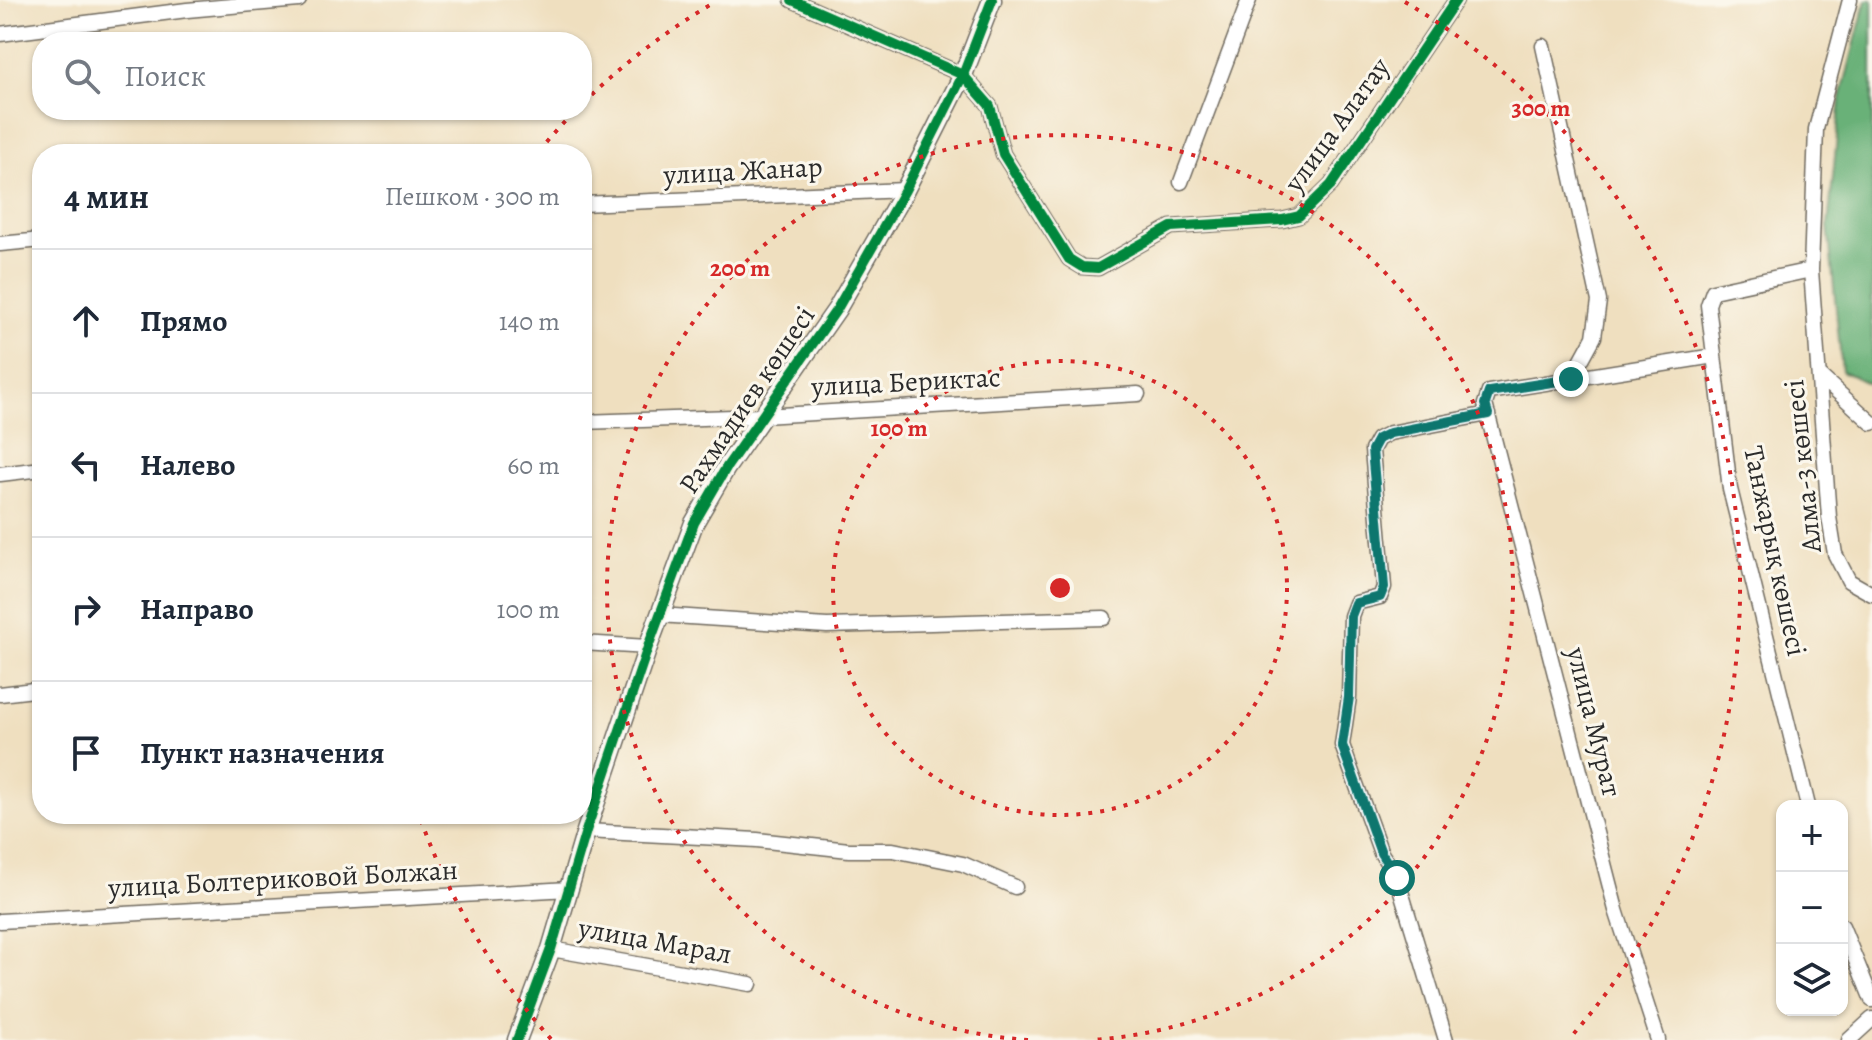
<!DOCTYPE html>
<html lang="ru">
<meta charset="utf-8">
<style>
body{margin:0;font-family:Alegreya,serif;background:#f6f6f7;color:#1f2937}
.controls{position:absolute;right:24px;bottom:24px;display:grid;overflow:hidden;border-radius:16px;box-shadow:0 2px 6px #0004}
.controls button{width:72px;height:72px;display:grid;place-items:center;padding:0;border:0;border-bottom:2px solid #e0e1e3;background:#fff;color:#1f2937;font:40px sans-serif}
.stop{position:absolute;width:24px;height:24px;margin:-18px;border:6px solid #0f766e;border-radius:50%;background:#fff}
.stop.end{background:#0f766e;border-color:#fff;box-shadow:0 2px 8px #0008}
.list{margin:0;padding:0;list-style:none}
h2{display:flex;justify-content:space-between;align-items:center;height:104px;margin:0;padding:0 32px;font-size:34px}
h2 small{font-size:26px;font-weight:400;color:#747a83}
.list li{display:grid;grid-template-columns:52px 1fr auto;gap:24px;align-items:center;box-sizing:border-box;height:144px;padding:0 32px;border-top:2px solid #e0e1e3}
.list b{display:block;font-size:30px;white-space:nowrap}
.list em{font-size:26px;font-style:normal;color:#747a83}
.icon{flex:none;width:44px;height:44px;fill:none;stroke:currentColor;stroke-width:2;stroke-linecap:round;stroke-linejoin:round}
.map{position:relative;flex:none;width:1872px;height:1040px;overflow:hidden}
.search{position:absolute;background:#fff;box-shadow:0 2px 6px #0004;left:32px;top:32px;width:560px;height:88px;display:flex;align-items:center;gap:20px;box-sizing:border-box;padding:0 28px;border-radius:32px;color:#747a83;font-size:30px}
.panel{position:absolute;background:#fff;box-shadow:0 2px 6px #0004;left:32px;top:144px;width:560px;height:680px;border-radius:32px}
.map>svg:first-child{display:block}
</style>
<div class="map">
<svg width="1872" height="1040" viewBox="0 0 1872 1040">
<rect width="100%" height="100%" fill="#fbf7ec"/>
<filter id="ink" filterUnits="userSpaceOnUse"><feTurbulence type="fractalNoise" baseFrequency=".0125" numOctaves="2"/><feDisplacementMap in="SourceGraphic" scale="16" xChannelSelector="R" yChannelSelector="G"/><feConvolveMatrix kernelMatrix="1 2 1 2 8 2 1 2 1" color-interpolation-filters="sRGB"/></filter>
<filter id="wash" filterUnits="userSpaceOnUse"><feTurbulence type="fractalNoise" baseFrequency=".006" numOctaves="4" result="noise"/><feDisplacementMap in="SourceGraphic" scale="32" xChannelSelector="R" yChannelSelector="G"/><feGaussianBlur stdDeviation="1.8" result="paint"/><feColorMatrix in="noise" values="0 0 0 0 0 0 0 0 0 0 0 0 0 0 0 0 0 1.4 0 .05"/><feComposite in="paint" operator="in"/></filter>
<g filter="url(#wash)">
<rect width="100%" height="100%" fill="#efdfbf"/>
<path fill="#69b178" stroke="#4a6e52" stroke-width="2" d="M 1866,0 L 1872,0 L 1872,385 L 1842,371 L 1828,226 L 1841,97 Z"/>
</g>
<g filter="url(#ink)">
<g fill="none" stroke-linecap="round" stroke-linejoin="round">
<defs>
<path id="minor" d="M 792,0 L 963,75 L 990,106 L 1003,154 L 1069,259 L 1082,267 L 1098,268 L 1171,227 L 1282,220 L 1299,216 L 1331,185 L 1456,0
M 1850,0 L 1816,129 L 1811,270 L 1829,517 L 1835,554 L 1849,581 L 1872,594
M 0,34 L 187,10 L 299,0
M 1543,46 L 1599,301 L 1594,337 L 1571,379
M 1181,182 L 1249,0
M 582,204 L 905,190
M 0,244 L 42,240
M 1819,375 L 1872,423
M 582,422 L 763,416 L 1138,394
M 0,474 L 42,469
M 659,615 L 827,626 L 1104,618
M 582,643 L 648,647
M 0,694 L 42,689
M 1808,806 L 1730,489 L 1708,305 L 1713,291 L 1811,270
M 586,831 L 757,840 L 849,850 L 893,850 L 963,864 L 1015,887
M 0,921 L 569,889
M 1842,926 L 1872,1000
M 551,949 L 750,984
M 1446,1040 L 1397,878 L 1381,853 L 1342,745 L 1349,697 L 1351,616 L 1356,603 L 1380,597 L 1384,587 L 1372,450 L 1378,439 L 1390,433 L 1488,414
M 1658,1040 L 1616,910 L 1485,404 L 1489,392 L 1714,356
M 1849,1040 L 1872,1019"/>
<path id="tertiary" d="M 517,1040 L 551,949 L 586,831 L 648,647 L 694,523 L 726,468 L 837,309 L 905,190 L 963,75 L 992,0"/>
</defs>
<use href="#minor" stroke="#706a5f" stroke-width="17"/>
<use href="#tertiary" stroke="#706a5f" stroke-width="21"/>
<use href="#minor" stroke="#fff" stroke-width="14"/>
<use href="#tertiary" stroke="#fff" stroke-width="18"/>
<defs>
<path id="cycleway" d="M 792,0 L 963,75 L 990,106 L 1003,154 L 1069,259 L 1082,267 L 1098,268 L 1171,227 L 1282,220 L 1299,216 L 1331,185 L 1456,0
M 517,1040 L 551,949 L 586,831 L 648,647 L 694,523 L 726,468 L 837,309 L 905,190 L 963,75 L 992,0"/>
</defs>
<use href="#cycleway" stroke="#fbf7ec" stroke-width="15"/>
<use href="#cycleway" stroke="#00873e" stroke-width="10"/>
</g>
</g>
<g fill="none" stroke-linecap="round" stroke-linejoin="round" filter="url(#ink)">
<path stroke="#0f766e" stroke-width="10" d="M 1397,878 L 1381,853 L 1342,745 L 1349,697 L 1351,616 L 1356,603 L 1380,597 L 1384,587 L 1372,450 L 1378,439 L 1390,433 L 1488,414 L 1485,404 L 1489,392 L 1571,379"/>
</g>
<g fill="none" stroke="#d62828" stroke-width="4" stroke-dasharray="4 8">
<circle cx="1060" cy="588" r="227"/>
<path d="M1028 1040A453 453 0 1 1 1092 1040"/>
<path d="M551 1039A680 680 0 0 1 419 815M539 151A680 680 0 0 1 575 111M583 103A680 680 0 0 1 715 2M1405 2A680 680 0 0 1 1569 1039"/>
</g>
<g text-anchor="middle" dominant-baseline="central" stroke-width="6" stroke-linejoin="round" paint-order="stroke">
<g font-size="28" fill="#2b2b2b" stroke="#fbf7ec">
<text transform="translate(1337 125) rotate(-54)">улица Алатау</text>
<text transform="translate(743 171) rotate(-3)">улица Жанар</text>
<text transform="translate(906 382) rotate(-3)">улица Бериктас</text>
<text transform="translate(747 400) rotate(-56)">Рахмадиев көшесі</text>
<text transform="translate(1803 466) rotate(-96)">Алма-3 көшесі</text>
<text transform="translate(1775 551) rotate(78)">Танжарық көшесі</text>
<text transform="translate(1594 722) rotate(76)">улица Мурат</text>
<text transform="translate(283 879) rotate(-3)">улица Болтериковой Болжан</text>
<text transform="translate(655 941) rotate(10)">улица Марал</text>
</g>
</g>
<circle cx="1060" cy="588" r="12" fill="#d62828" stroke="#fbf7ec" stroke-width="4"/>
<g font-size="24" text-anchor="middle" font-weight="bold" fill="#d62828" stroke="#fbf7ec" stroke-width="6" stroke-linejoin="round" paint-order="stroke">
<text x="1541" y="116">300 m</text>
<text x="740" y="276">200 m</text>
<text x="899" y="436">100 m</text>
</g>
</svg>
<div class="controls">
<button>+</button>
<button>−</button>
<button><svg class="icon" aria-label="layers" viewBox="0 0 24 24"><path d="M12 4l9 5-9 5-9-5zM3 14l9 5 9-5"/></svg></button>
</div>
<div class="stop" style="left:1397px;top:878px"></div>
<div class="stop end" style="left:1571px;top:379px"></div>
<div class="search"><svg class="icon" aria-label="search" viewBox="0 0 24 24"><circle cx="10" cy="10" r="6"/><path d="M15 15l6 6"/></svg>Поиск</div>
<section class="panel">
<h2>4 мин<small>Пешком · 300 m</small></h2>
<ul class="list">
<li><svg class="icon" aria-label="ahead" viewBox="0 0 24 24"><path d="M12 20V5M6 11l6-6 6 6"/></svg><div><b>Прямо</b></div><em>140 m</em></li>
<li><svg class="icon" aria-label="left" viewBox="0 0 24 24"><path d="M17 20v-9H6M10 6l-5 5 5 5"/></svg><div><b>Налево</b></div><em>60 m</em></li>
<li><svg class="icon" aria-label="right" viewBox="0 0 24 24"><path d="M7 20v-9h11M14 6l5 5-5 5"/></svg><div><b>Направо</b></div><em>100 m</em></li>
<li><svg class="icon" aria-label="arrive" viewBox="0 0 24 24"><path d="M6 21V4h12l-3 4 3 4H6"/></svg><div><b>Пункт назначения</b></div></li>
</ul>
</section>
</div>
